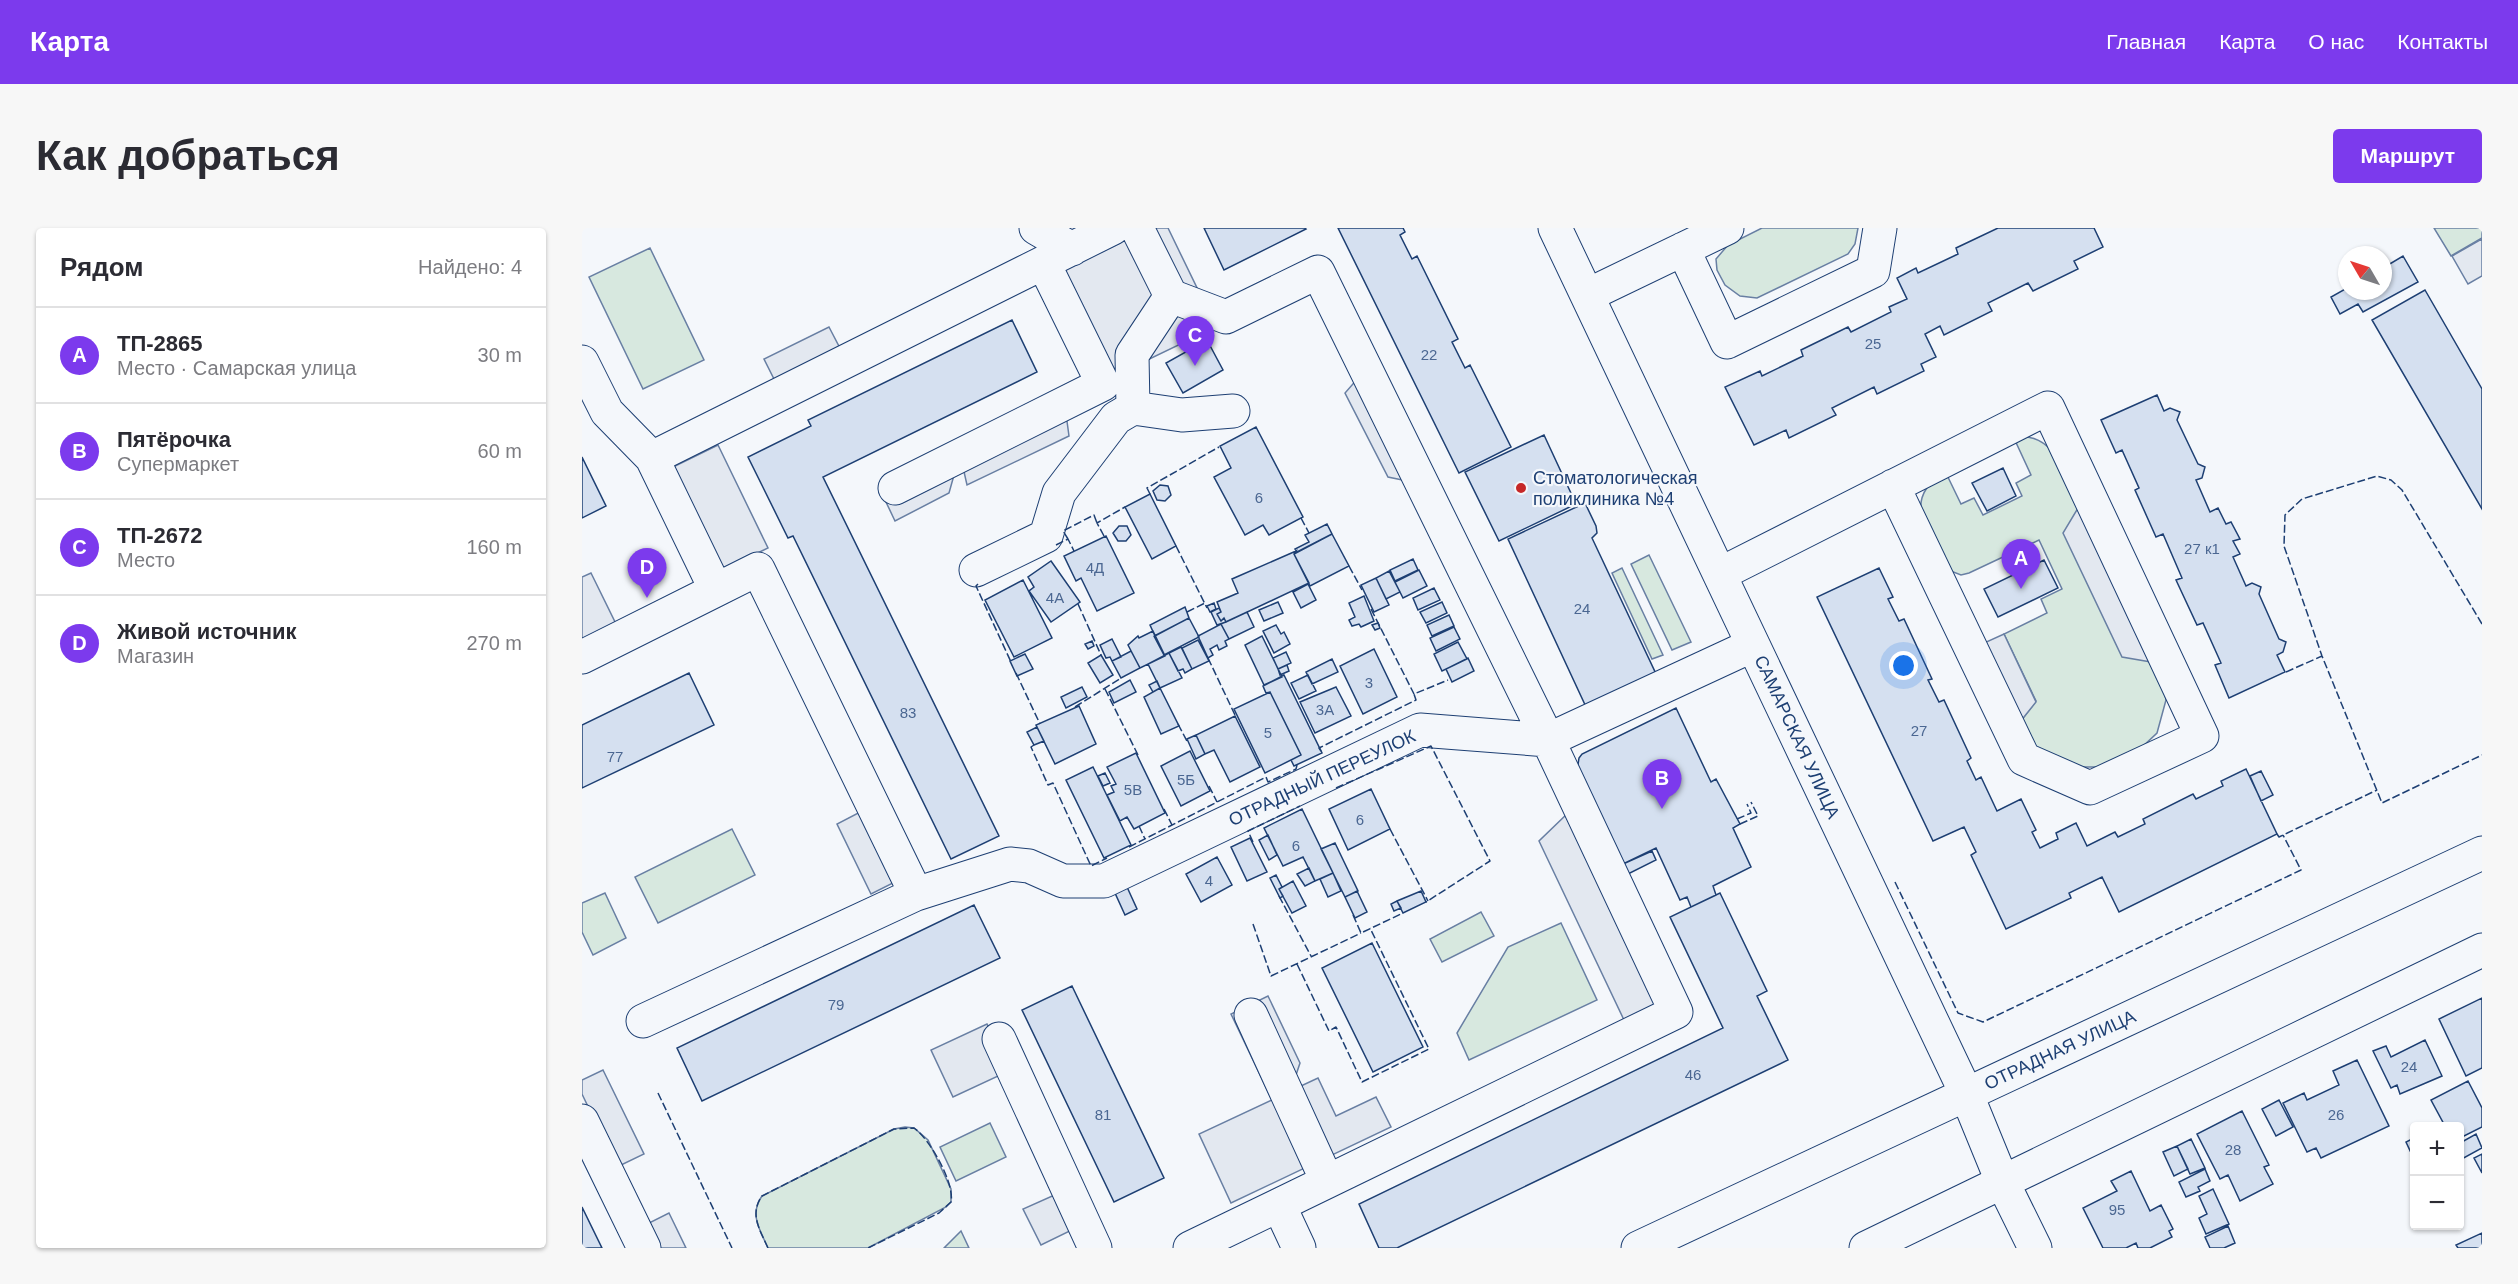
<!DOCTYPE html>
<html lang="ru">
<meta charset="utf-8">
<style>
body{margin:0;font-family:Arial,sans-serif;background:#f7f7f7;color:#2b2b33}
.controls{position:absolute;right:18px;bottom:18px;display:grid;overflow:hidden;border-radius:6px;box-shadow:0 2px 4px #0004}
.controls button{width:54px;height:54px;display:grid;place-items:center;padding:0;border:0;border-bottom:2px solid #e1e1e2;background:#fff;color:#2b2b33;font:30px sans-serif}
.compass{position:absolute;left:1756px;top:18px;width:54px;height:54px;border-radius:50%;background:#fff;box-shadow:0 2px 4px #0004;rotate:309deg}
.you{position:absolute;left:1322px;top:438px;width:21px;height:21px;margin:-15px;border:4px solid #fff;border-radius:50%;background:#1a73e8;box-shadow:0 0 0 9px #1a73e833}
.badge{display:grid;place-items:center;width:39px;height:39px;border-radius:50%;background:#7c3aed;color:#fff;font-size:20px;font-weight:700}
.pin{position:absolute;translate:-50% -50px;filter:drop-shadow(0 2px 3px #0008)}
.pin::after{content:'';position:absolute;top:32px;width:21px;height:18px;background:inherit;clip-path:polygon(0 0,100% 0,50% 100%)}
.list{margin:0;padding:0;list-style:none}
h2{display:flex;justify-content:space-between;align-items:center;height:78px;margin:0;padding:0 24px;font-size:26px}
h2 small{font-size:20px;font-weight:400;color:#7c7c81}
.list li{display:grid;grid-template-columns:39px 1fr auto;gap:18px;align-items:center;box-sizing:border-box;height:96px;padding:0 24px;border-top:2px solid #e1e1e2}
.list b{display:block;font-size:22px;white-space:nowrap}
.list p{margin:0;font-size:20px;white-space:nowrap;color:#7c7c81}
.list em{font-size:20px;font-style:normal;color:#7c7c81}
.map{position:relative;flex:none;width:1900px;height:1020px;overflow:hidden;border-radius:6px}
header{display:flex;align-items:center;gap:36px;box-sizing:border-box;height:84px;padding:0 30px;background:#7c3aed;color:#fff}
header strong{font-size:28px}
nav{display:flex;gap:33px;margin-inline-start:auto;font-size:21px}
.intro{display:flex;align-items:center;justify-content:space-between;box-sizing:border-box;height:144px;padding:0 36px}
h1{margin:0;font-size:42px}
.button{padding:15px 27px;border-radius:6px;background:#7c3aed;color:#fff;font-size:21px;font-weight:700}
main{display:flex;gap:36px;padding:0 36px}
aside{flex:1;background:#fff;border-radius:6px;box-shadow:0 2px 4px #0004}
.map>svg:first-child{display:block}
</style>
<header>
<strong>Карта</strong>
<nav><a>Главная</a><a>Карта</a><a>О нас</a><a>Контакты</a></nav>
</header>
<div class="intro"><h1>Как добраться</h1><a class="button">Маршрут</a></div>
<main>
<aside>
<h2>Рядом<small>Найдено: 4</small></h2>
<ul class="list">
<li><span class="badge">A</span><div><b>ТП-2865</b><p>Место · Самарская улица</p></div><em>30 m</em></li>
<li><span class="badge">B</span><div><b>Пятёрочка</b><p>Супермаркет</p></div><em>60 m</em></li>
<li><span class="badge">C</span><div><b>ТП-2672</b><p>Место</p></div><em>160 m</em></li>
<li><span class="badge">D</span><div><b>Живой источник</b><p>Магазин</p></div><em>270 m</em></li>
</ul>
</aside>
<div class="map">
<svg width="1900" height="1020" viewBox="0 0 1900 1020">
<rect width="100%" height="100%" fill="#f4f7fb"/>
<path fill="#d7e8df" stroke="#687fa3" stroke-width="1.5" d="M 1180,0 L 1276,0 L 1273,16 L 1266,26 L 1175,70 L 1158,68 L 1143,57 L 1135,42 L 1134,31 L 1146,17 Z
M 1852,0 L 1900,0 L 1900,10 L 1869,28 Z
M 68,20 L 122,132 L 61,161 L 7,49 Z
M 1431,208 C 1447,208 1458,210 1469,222 L 1582,461 L 1584,472 L 1575,505 L 1559,520 L 1518,539 L 1493,539 L 1455,524 L 1438,494 L 1454,473 L 1422,406 L 1465,385 L 1459,371 L 1480,361 L 1457,312 L 1387,345 L 1379,347 L 1366,342 C 1347,304 1317,273 1363,243 L 1379,276 L 1392,270 L 1401,287 L 1440,268 L 1434,255 L 1449,247 Z
M 1067,327 L 1109,414 L 1090,422 L 1049,336 Z
M 1040,340 L 1081,427 L 1070,431 L 1030,345 Z
M 150,601 L 173,647 L 76,695 L 53,649 Z
M 23,665 L 44,710 L 11,727 L 0,704 L 0,675 Z
M 899,684 L 912,708 L 860,734 L 848,711 Z
M 979,695 L 1015,772 L 887,832 L 875,805 L 926,719 Z
M 408,895 L 424,929 L 374,953 L 358,919 Z
M 323,899 L 332,900 L 346,912 L 369,961 L 369,974 L 364,979 L 286,1020 L 186,1020 C 178,1002 167,986 180,968 L 312,901 Z
M 379,1003 L 387,1020 L 362,1020 Z"/>
<path fill="#e3e8f0" stroke="#687fa3" stroke-width="1.5" d="M 557,0 L 586,0 L 634,99 L 528,150 L 475,40 Z
M 1900,11 L 1900,48 L 1886,56 L 1870,28 Z
M 247,99 L 261,126 L 196,159 L 182,131 Z
M 777,149 L 830,254 L 806,249 L 763,165 Z
M 484,186 L 487,208 L 385,257 L 380,235 Z
M 136,217 L 186,320 L 141,342 L 91,239 Z
M 374,240 L 367,265 L 313,293 L 304,274 Z
M 1496,280 L 1569,434 L 1540,429 L 1481,305 Z
M 9,345 L 35,398 L 0,415 L 0,349 Z
M 1422,406 L 1454,474 L 1438,494 L 1402,415 Z
M 282,582 L 317,652 L 289,666 L 255,596 Z
M 986,585 L 1076,776 L 1042,792 L 957,613 Z
M 686,768 L 718,835 L 714,847 L 719,858 L 736,850 L 754,888 L 794,869 L 809,899 L 649,975 L 617,906 L 690,872 L 649,786 Z
M 405,796 L 427,843 L 371,869 L 349,822 Z
M 21,842 L 62,926 L 35,939 L 0,866 L 0,852 Z
M 477,965 L 494,1000 L 459,1017 L 441,981 Z
M 87,985 L 104,1020 L 74,1020 L 63,997 Z"/>
<path fill="#d5e0f0" stroke="#1d3f73" stroke-width="1.5" d="M 622,0 L 723,0 L 724,1 L 642,42 Z
M 756,0 L 821,0 L 823,4 L 818,7 L 830,31 L 835,28 L 876,111 L 870,114 L 883,140 L 888,137 L 929,219 L 877,245 Z
M 1416,0 L 1512,0 L 1521,19 L 1492,33 L 1496,41 L 1451,63 L 1446,55 L 1406,75 L 1410,83 L 1362,107 L 1358,98 L 1343,106 L 1354,129 L 1339,136 L 1342,143 L 1295,166 L 1292,159 L 1250,180 L 1254,187 L 1207,210 L 1204,202 L 1172,217 L 1143,159 L 1178,143 L 1180,148 L 1221,128 L 1219,122 L 1266,99 L 1269,104 L 1309,84 L 1307,79 L 1325,71 L 1315,50 L 1334,40 L 1336,45 L 1376,26 L 1374,20 Z
M 1821,28 L 1836,54 L 1781,84 L 1776,76 L 1758,86 L 1749,69 L 1765,60 L 1765,63 L 1801,63 L 1801,40 Z
M 1843,62 L 1900,161 L 1900,281 L 1790,92 Z
M 430,92 L 455,144 L 241,249 L 417,608 L 369,631 L 211,308 L 206,310 L 166,229 L 229,198 L 226,192 Z
M 625,112 L 641,142 L 601,165 L 584,135 Z
M 1575,167 L 1582,183 L 1588,180 L 1598,184 L 1595,192 L 1616,236 L 1623,239 L 1620,250 L 1614,252 L 1628,284 L 1636,280 L 1644,296 L 1649,294 L 1658,311 L 1651,313 L 1658,326 L 1651,329 L 1664,358 L 1670,355 L 1679,359 L 1677,366 L 1697,411 L 1704,414 L 1701,424 L 1695,427 L 1703,444 L 1647,470 L 1633,437 L 1639,435 L 1621,395 L 1615,397 L 1594,352 L 1600,350 L 1581,306 L 1574,309 L 1553,262 L 1557,260 L 1540,222 L 1534,225 L 1519,192 Z
M 674,199 L 721,289 L 687,307 L 681,297 L 663,307 L 632,249 L 649,240 L 638,218 Z
M 962,207 L 994,276 L 917,313 L 883,244 Z
M 0,229 L 24,278 L 0,290 Z
M 1421,240 L 1434,268 L 1405,283 L 1390,255 Z
M 578,257 L 586,258 L 589,267 L 583,273 L 575,272 L 571,263 Z
M 568,266 L 594,318 L 570,331 L 543,279 Z
M 1003,275 L 1014,298 L 1015,305 L 1010,310 L 1075,448 L 1005,481 L 926,311 Z
M 745,296 L 750,306 L 715,324 L 713,321 L 727,314 L 723,307 Z
M 537,298 L 545,298 L 549,307 L 544,313 L 536,313 L 531,305 Z
M 750,306 L 767,338 L 728,358 L 712,326 Z
M 524,308 L 552,365 L 515,383 L 499,350 L 494,353 L 482,328 Z
M 714,323 L 712,326 L 727,355 L 644,394 L 642,390 L 639,393 L 635,386 L 639,384 L 635,374 L 656,365 L 650,351 Z
M 831,331 L 836,342 L 813,353 L 808,342 Z
M 1462,332 L 1476,360 L 1416,389 L 1402,361 Z
M 469,333 L 498,374 L 469,394 L 447,363 L 452,359 L 446,349 Z
M 1297,340 L 1311,369 L 1306,371 L 1317,393 L 1322,391 L 1350,451 L 1346,452 L 1357,474 L 1362,472 L 1389,530 L 1385,533 L 1394,552 L 1399,549 L 1415,583 L 1439,571 L 1454,602 L 1450,604 L 1458,620 L 1476,611 L 1474,605 L 1494,595 L 1505,618 L 1533,604 L 1536,609 L 1563,596 L 1561,591 L 1611,566 L 1614,571 L 1641,558 L 1639,553 L 1664,541 L 1695,606 L 1537,684 L 1520,649 L 1487,665 L 1489,670 L 1424,701 L 1389,627 L 1394,624 L 1382,599 L 1351,613 L 1235,369 Z
M 837,342 L 845,358 L 821,370 L 813,354 Z
M 807,343 L 818,364 L 804,371 L 794,350 Z
M 794,350 L 807,377 L 792,384 L 779,357 Z
M 441,352 L 470,410 L 432,429 L 403,372 Z
M 726,356 L 734,372 L 719,380 L 711,364 Z
M 852,360 L 858,372 L 836,382 L 831,370 Z
M 782,368 L 792,393 L 779,399 L 777,396 L 770,398 L 767,392 L 773,389 L 767,375 Z
M 696,374 L 701,385 L 682,393 L 677,382 Z
M 860,374 L 865,385 L 844,395 L 838,384 Z
M 632,375 L 634,381 L 628,384 L 625,378 Z
M 603,379 L 607,390 L 573,408 L 568,397 Z
M 637,380 L 639,384 L 635,386 L 639,393 L 642,390 L 644,394 L 635,397 L 629,384 Z
M 665,384 L 672,399 L 647,411 L 639,396 Z
M 867,387 L 872,398 L 850,408 L 845,397 Z
M 607,390 L 617,409 L 582,427 L 572,408 Z
M 796,395 L 798,400 L 793,402 L 790,397 Z
M 639,396 L 647,411 L 643,413 L 645,418 L 637,422 L 635,417 L 628,421 L 631,427 L 626,430 L 616,408 Z
M 694,397 L 699,406 L 702,404 L 708,416 L 692,425 L 681,403 Z
M 872,399 L 878,411 L 854,423 L 848,410 Z
M 571,403 L 583,428 L 558,440 L 546,417 L 556,408 L 557,410 Z
M 680,408 L 700,449 L 682,457 L 663,417 Z
M 530,411 L 539,429 L 530,433 L 528,429 L 524,430 L 518,417 Z
M 616,412 L 627,433 L 610,441 L 600,420 Z
M 510,413 L 512,418 L 506,421 L 503,416 Z
M 876,414 L 885,431 L 860,443 L 852,426 Z
M 599,419 L 610,441 L 603,445 L 601,441 L 596,443 L 587,425 Z
M 792,421 L 815,469 L 781,486 L 758,438 Z
M 549,423 L 558,440 L 539,450 L 530,433 Z
M 704,424 L 709,435 L 696,441 L 691,430 Z
M 587,425 L 600,450 L 578,460 L 566,436 Z
M 443,426 L 451,441 L 435,448 L 428,433 Z
M 519,427 L 531,447 L 518,455 L 506,435 Z
M 886,430 L 892,443 L 870,454 L 864,441 Z
M 750,431 L 756,444 L 730,456 L 724,444 Z
M 705,437 L 707,443 L 698,447 L 696,441 Z
M 107,445 L 132,497 L 0,560 L 0,497 Z
M 702,447 L 740,525 L 712,538 L 709,532 L 719,527 L 688,464 L 684,465 L 681,458 Z
M 726,447 L 734,463 L 717,471 L 709,455 Z
M 548,452 L 554,464 L 532,475 L 527,464 Z
M 575,453 L 578,460 L 571,464 L 567,457 Z
M 500,459 L 505,469 L 484,480 L 479,469 Z
M 754,459 L 769,488 L 733,505 L 718,474 Z
M 578,460 L 597,498 L 579,506 L 562,469 Z
M 688,464 L 719,527 L 683,545 L 652,481 Z
M 497,478 L 514,516 L 473,536 L 454,497 Z
M 1094,480 L 1129,554 L 1134,551 L 1158,596 L 1151,600 L 1169,639 L 1131,658 L 1134,667 L 1109,679 L 1105,669 L 1098,672 L 1074,620 L 1041,636 L 993,556 L 997,530 L 1000,526 Z
M 653,488 L 678,539 L 648,554 L 632,522 L 623,526 L 614,507 Z
M 455,499 L 462,513 L 452,517 L 445,504 Z
M 614,507 L 623,526 L 614,531 L 605,511 Z
M 608,523 L 628,563 L 599,578 L 579,538 Z
M 554,525 L 583,585 L 552,601 L 545,589 L 538,593 L 525,567 L 532,564 L 529,558 L 534,556 L 525,539 Z
M 511,539 L 549,617 L 522,630 L 484,552 Z
M 1679,543 L 1691,567 L 1679,573 L 1668,548 Z
M 523,545 L 528,555 L 521,558 L 516,548 Z
M 789,561 L 808,601 L 766,622 L 747,581 Z
M 720,581 L 751,645 L 733,653 L 721,629 L 701,638 L 682,600 Z
M 686,607 L 695,627 L 687,632 L 677,612 Z
M 668,610 L 685,644 L 665,653 L 649,619 Z
M 753,615 L 776,663 L 763,669 L 739,621 Z
M 1070,623 L 1074,632 L 1046,646 L 1041,636 Z
M 635,629 L 650,657 L 619,674 L 604,646 Z
M 727,640 L 733,653 L 723,658 L 715,646 Z
M 751,645 L 759,663 L 746,669 L 738,651 Z
M 694,647 L 700,659 L 697,661 L 701,668 L 698,670 L 688,650 Z
M 711,653 L 724,678 L 710,685 L 697,661 Z
M 545,659 L 555,681 L 543,687 L 533,665 Z
M 775,663 L 785,684 L 773,690 L 763,669 Z
M 839,663 L 844,674 L 821,685 L 815,673 Z
M 1138,665 L 1185,763 L 1175,768 L 1206,832 L 815,1020 L 797,1020 L 777,976 L 1141,800 L 1088,689 Z
M 815,673 L 819,680 L 812,683 L 809,676 Z
M 392,677 L 418,730 L 120,873 L 95,820 Z
M 790,715 L 841,819 L 791,844 L 740,740 Z
M 490,758 L 582,950 L 532,974 L 440,782 Z
M 1900,770 L 1900,840 L 1884,848 L 1857,791 Z
M 1843,812 L 1860,848 L 1818,866 L 1815,857 L 1809,860 L 1791,823 L 1804,818 L 1809,829 Z
M 1775,832 L 1807,898 L 1739,930 L 1734,920 L 1725,924 L 1701,875 L 1722,865 L 1725,872 L 1757,857 L 1751,843 Z
M 1886,853 L 1900,880 L 1900,899 L 1878,910 L 1878,898 L 1863,898 L 1849,872 Z
M 1697,872 L 1711,899 L 1694,908 L 1680,881 Z
M 1660,883 L 1687,937 L 1682,939 L 1691,956 L 1658,973 L 1646,947 L 1638,951 L 1615,906 Z
M 1894,906 L 1900,920 L 1878,932 L 1878,915 Z
M 1832,910 L 1832,928 L 1831,929 L 1824,914 Z
M 1609,911 L 1623,940 L 1608,946 L 1595,918 Z
M 1595,918 L 1606,941 L 1592,948 L 1581,924 Z
M 1900,926 L 1900,945 L 1892,930 Z
M 1623,941 L 1628,953 L 1616,959 L 1618,963 L 1604,969 L 1597,954 Z
M 1549,943 L 1568,983 L 1579,977 L 1591,1001 L 1587,1003 L 1590,1009 L 1568,1020 L 1556,1020 L 1554,1015 L 1544,1020 L 1521,1020 L 1501,980 L 1535,963 L 1529,953 Z
M 1631,961 L 1647,996 L 1624,1006 L 1617,990 L 1625,986 L 1617,968 Z
M 0,979 L 20,1020 L 0,1020 Z
M 1646,998 L 1653,1015 L 1642,1020 L 1628,1020 L 1623,1009 Z
M 1900,1005 L 1900,1020 L 1876,1020 L 1874,1017 Z"/>
<g fill="none" stroke-linecap="round" stroke-linejoin="round">
<defs>
<path id="minor" d="M 454,0 L 490,21
M 555,0 L 589,68 L 644,89 L 736,44 L 966,512 L 1094,784 L 697,977
M 973,0 L 1384,865 L 1420,953 L 1453,1020
M 1101,21 L 1145,114 L 1291,43 L 1298,0
M 1006,67 L 1145,0
M 0,134 L 25,184 L 70,230
M 551,180 L 550,127 L 589,68
M 313,260 L 521,156 L 462,36
M 394,342 L 464,308 L 477,265 L 534,190 L 551,180 L 600,187 L 651,183
M 1138,346 L 1466,180 L 1620,508 L 1508,560 L 1442,531 L 1311,258
M 134,362 L 176,341 L 334,666
M 0,429 L 134,362 L 70,230 L 531,0
M 669,787 L 745,953
M 61,793 L 334,666 L 428,636 L 447,638 L 481,653 L 522,653 L 838,502 L 966,512 L 1171,417
M 417,811 L 513,1020
M 0,893 L 62,1020
M 608,1020 L 697,977 L 717,1020
M 1056,1020 L 1900,625
M 1284,1020 L 1900,722"/>
</defs>
<use href="#minor" stroke="#1d3f73" stroke-width="35"/>
<use href="#minor" stroke="#f4f7fb" stroke-width="33"/>
<path stroke="#1d3f73" stroke-width="1.5" stroke-dasharray="8 3" stroke-linecap="butt" d="M 568,266 L 565,260 L 637,219
M 719,290 L 727,305
M 522,308 L 515,295 L 543,279
M 486,311 L 481,303 L 512,287 L 515,295
M 474,317 L 486,311 L 492,323
M 594,318 L 625,380
M 767,338 L 780,362
M 396,356 L 394,358 L 429,434
M 496,376 L 519,427
M 789,381 L 832,466
M 605,384 L 623,375
M 1900,396 L 1820,262 L 1809,252 L 1795,248 L 1720,271 L 1703,287 L 1702,318 L 1740,428 L 1800,575 L 1900,527
M 626,430 L 653,487
M 1704,444 L 1740,428
M 434,445 L 458,496
M 523,461 L 556,527
M 493,479 L 539,450
M 596,496 L 606,515
M 452,517 L 449,519 L 466,557 L 471,555 L 509,638 L 525,630
M 739,523 L 737,520 L 834,472 L 832,466 L 866,452
M 627,558 L 635,574
M 754,560 L 849,518 L 908,633 L 844,674
M 582,581 L 590,597
M 1155,591 L 1169,585 L 1165,576
M 1158,596 L 1176,588 L 1169,574
M 557,598 L 563,611
M 808,601 L 846,673
M 1695,606 L 1697,609 L 1795,562
M 671,614 L 666,603 L 718,578
M 547,619 L 684,549 L 686,554 L 714,541 L 715,537
M 1313,654 L 1376,785 L 1401,794 L 1719,642 L 1701,607
M 697,668 L 729,728
M 771,687 L 779,705 L 821,685
M 671,696 L 689,748 L 779,705
M 715,736 L 747,803 L 754,799 L 780,854 L 847,821 L 788,700
M 76,865 L 150,1020
M 186,1020 C 178,1002 167,986 180,968 L 312,901 L 332,900 C 347,910 373,955 369,974 L 357,985 L 286,1020"/>
</g>
<circle fill="#c62828" stroke="#f4f7fb" stroke-width="2" cx="939" cy="260" r="6"/>
<g text-anchor="middle" dominant-baseline="central" stroke-width="4.5" stroke-linejoin="round" paint-order="stroke">
<g font-size="15" fill="#4b6792">
<text x="1291" y="115">25</text>
<text x="847" y="126">22</text>
<text x="677" y="269">6</text>
<text x="1620" y="320">27 к1</text>
<text x="513" y="339">4Д</text>
<text x="473" y="369">4А</text>
<text x="1000" y="380">24</text>
<text x="787" y="454">3</text>
<text x="743" y="481">3А</text>
<text x="326" y="484">83</text>
<text x="1337" y="502">27</text>
<text x="686" y="504">5</text>
<text x="33" y="528">77</text>
<text x="604" y="551">5Б</text>
<text x="551" y="561">5В</text>
<text x="778" y="591">6</text>
<text x="714" y="617">6</text>
<text x="627" y="652">4</text>
<text x="254" y="776">79</text>
<text x="1827" y="838">24</text>
<text x="1111" y="846">46</text>
<text x="521" y="886">81</text>
<text x="1754" y="886">26</text>
<text x="1651" y="921">28</text>
<text x="1535" y="981">95</text>
</g>
<g font-size="18" fill="#1d3f73" stroke="#f4f7fb" text-anchor="start">
<text x="951" y="250">Стоматологическая<tspan x="951" dy="21">поликлиника №4</tspan></text>
</g>
<g font-size="18" fill="#1d3f73" stroke="#f4f7fb">
<text transform="translate(1215 509) rotate(65)">САМАРСКАЯ УЛИЦА</text>
<text transform="translate(740 550) rotate(-25)">ОТРАДНЫЙ ПЕРЕУЛОК</text>
<text transform="translate(1478 822) rotate(-25)">ОТРАДНАЯ УЛИЦА</text>
</g>
</g>
</svg>
<div class="controls">
<button>+</button>
<button>−</button>
</div>
<svg class="compass" viewBox="-18 -18 36 36"><path d="M0-13l5 13h-10z" fill="#e53935"/><path d="M0 13l5-13h-10z" fill="#7c7c81"/></svg>
<div class="you"></div>
<div class="pin badge" style="left:1439px;top:361px">A</div>
<div class="pin badge" style="left:1080px;top:581px">B</div>
<div class="pin badge" style="left:613px;top:138px">C</div>
<div class="pin badge" style="left:65px;top:370px">D</div>
</div>
</main>
